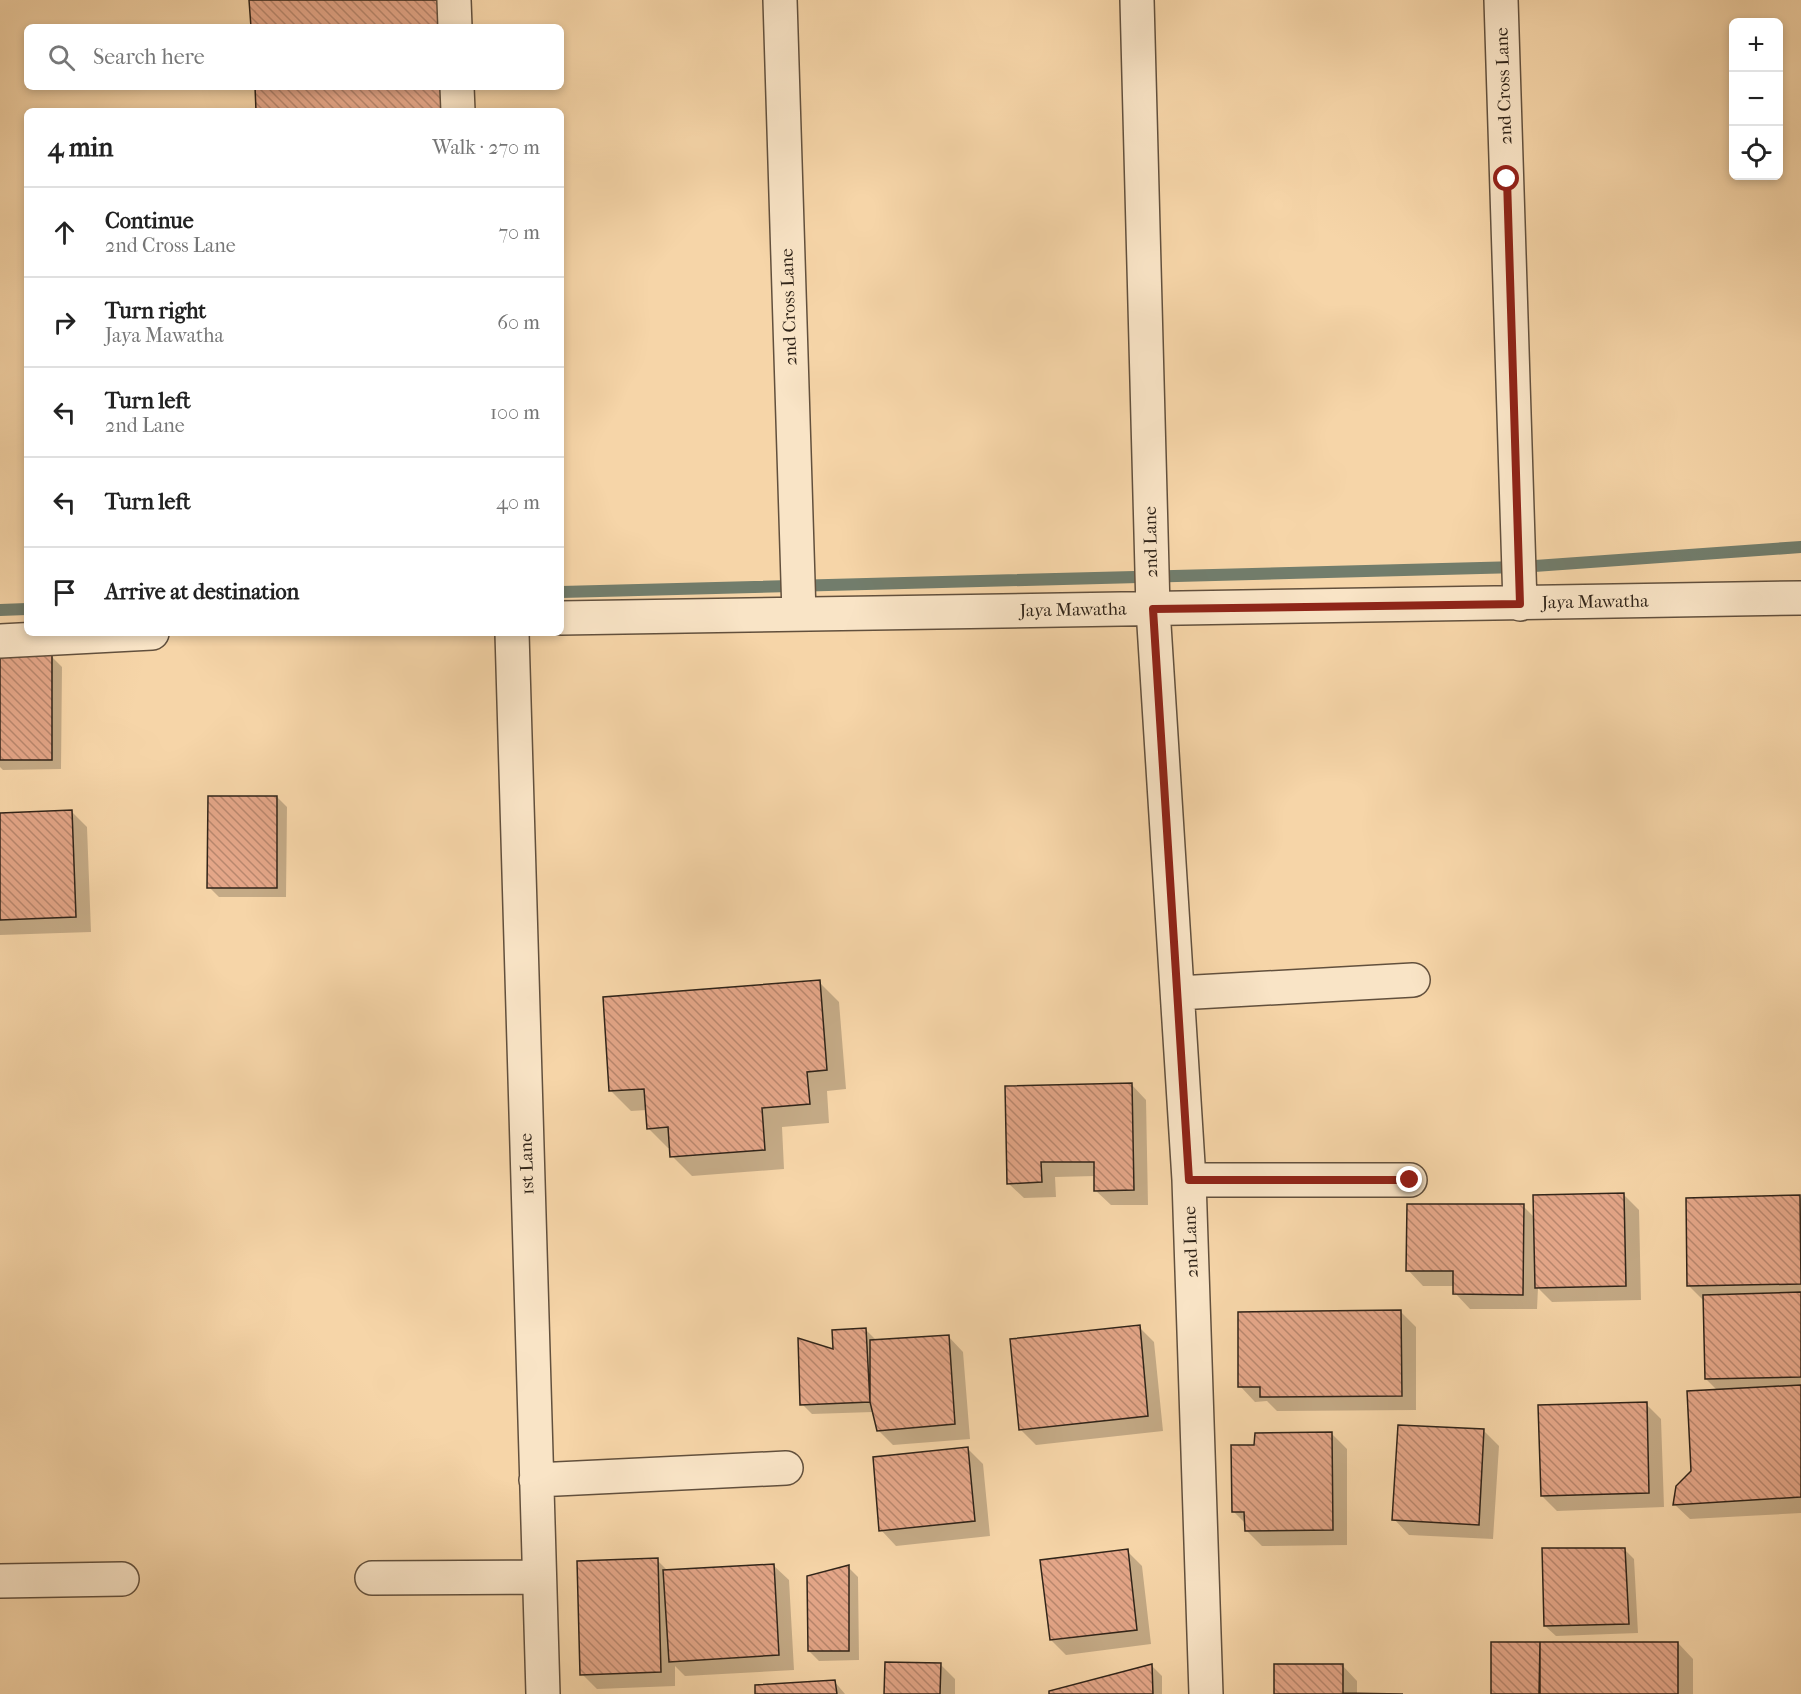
<!DOCTYPE html>
<meta charset="utf-8">
<style>
body{margin:0;font-family:"IM FELL French Canon",serif;background:#f6f6f6;color:#222}
.controls{position:absolute;right:18px;top:18px;display:grid;overflow:hidden;border-radius:9px;box-shadow:0 3px 9px #0003}
.controls button{width:54px;height:54px;display:grid;place-items:center;padding:0;border:0;border-bottom:2px solid #e0e0e0;background:#fff;color:#222;font:30px sans-serif}
.stop{position:absolute;width:18px;height:18px;margin:-14px;border:4px solid #8f2418;border-radius:50%;background:#fff}
.stop.end{background:#8f2418;border-color:#fff;box-shadow:0 2px 6px #0008}
.list{margin:0;padding:0;list-style:none}
h2{display:flex;justify-content:space-between;align-items:center;height:78px;margin:0;padding:0 24px;font-size:26px}
h2 small{font-size:20px;font-weight:400;color:#767676}
.list li{display:grid;grid-template-columns:39px 1fr auto;gap:18px;align-items:center;box-sizing:border-box;height:90px;padding:0 24px;border-top:2px solid #e0e0e0}
.list b{display:block;font-size:22px;white-space:nowrap}
.list p{margin:0;font-size:20px;white-space:nowrap;color:#767676}
.list em{font-size:20px;font-style:normal;color:#767676}
.icon{flex:none;width:33px;height:33px;fill:none;stroke:currentColor;stroke-width:2;stroke-linecap:round;stroke-linejoin:round}
.map{position:relative;flex:none;width:1801px;height:1694px;overflow:hidden}
.search{position:absolute;background:#fff;box-shadow:0 3px 9px #0003;left:24px;top:24px;width:540px;height:66px;display:flex;align-items:center;gap:15px;box-sizing:border-box;padding:0 21px;border-radius:9px;color:#767676;font-size:22px}
.panel{position:absolute;background:#fff;box-shadow:0 3px 9px #0003;left:24px;top:108px;width:540px;height:528px;border-radius:9px}
.map>svg:first-child{display:block}
</style>
<div class="map">
<svg width="1801" height="1694" viewBox="0 0 1801 1694">
<defs>
<pattern id="building-back-hatch" width="6" height="6" patternUnits="userSpaceOnUse" patternTransform="scale(1.5)"><rect width="6" height="6" fill="#e4a688"/><path d="M-1 5l2 2M0 0l6 6M5-1l2 2" fill="none" stroke="#b9876e"/></pattern>
</defs>
<rect width="100%" height="100%" fill="#f6d5a8"/>
<filter id="stains"><feTurbulence type="fractalNoise" baseFrequency=".00333" numOctaves="4"/><feColorMatrix values="0 0 0 0 .2 0 0 0 0 .09 0 0 0 0 .02 0 0 0 .5 -.17"/></filter>
<radialGradient id="worn" r=".72"><stop offset=".6" stop-color="#630" stop-opacity="0"/><stop offset="1" stop-color="#630" stop-opacity=".3"/></radialGradient>
<path fill="#0003" d="M 0,656 L 51,656 L 62,667 L 61,769 L 3,770 L 0,767 Z
M 277,797 L 287,807 L 286,897 L 219,897 L 209,887 Z
M 72,812 L 87,827 L 91,932 L 0,935 L 0,815 Z
M 819,982 L 839,1002 L 846,1089 L 827,1091 L 829,1123 L 782,1127 L 784,1169 L 692,1176 L 672,1156 L 671,1148 L 668,1148 L 648,1128 L 647,1110 L 631,1111 L 611,1091 Z
M 1131,1084 L 1146,1100 L 1148,1205 L 1111,1205 L 1095,1190 L 1095,1176 L 1055,1177 L 1056,1197 L 1024,1198 L 1008,1183 Z
M 1623,1194 L 1639,1210 L 1641,1300 L 1552,1302 L 1538,1288 L 1537,1309 L 1470,1309 L 1455,1293 L 1455,1286 L 1423,1286 L 1408,1270 L 1523,1206 L 1535,1218 Z
M 1799,1197 L 1801,1199 L 1801,1513 L 1690,1519 L 1674,1504 L 1693,1472 L 1718,1391 L 1706,1379 L 1704,1301 L 1688,1285 Z
M 1401,1312 L 1416,1327 L 1416,1410 L 1277,1411 L 1267,1401 L 1255,1402 L 1240,1386 Z
M 1139,1327 L 1154,1342 L 1163,1431 L 1036,1445 L 1021,1430 Z
M 866,1330 L 876,1340 L 948,1336 L 963,1352 L 970,1439 L 893,1445 L 878,1430 L 873,1412 L 812,1414 L 802,1404 L 835,1351 Z
M 1646,1404 L 1661,1419 L 1664,1507 L 1557,1511 L 1542,1496 Z
M 1483,1430 L 1499,1446 L 1493,1539 L 1409,1535 L 1394,1519 Z
M 1332,1434 L 1347,1449 L 1347,1545 L 1262,1546 L 1247,1531 L 1246,1524 L 1233,1511 Z
M 968,1449 L 983,1464 L 990,1536 L 896,1546 L 881,1530 Z
M 1624,1549 L 1634,1559 L 1638,1633 L 1556,1636 L 1545,1626 Z
M 1127,1551 L 1142,1566 L 1151,1644 L 1066,1655 L 1051,1640 Z
M 657,1560 L 669,1572 L 773,1565 L 789,1580 L 794,1670 L 685,1676 L 675,1666 L 675,1686 L 597,1689 L 582,1674 Z
M 848,1567 L 858,1577 L 859,1660 L 819,1661 L 809,1651 Z
M 1678,1643 L 1693,1659 L 1693,1694 L 1492,1694 L 1492,1644 Z
M 940,1664 L 955,1679 L 955,1694 L 885,1694 Z
M 1342,1665 L 1357,1681 L 1357,1694 L 1275,1694 Z
M 1152,1666 L 1162,1676 L 1162,1694 L 1051,1694 Z
M 834,1681 L 845,1694 L 757,1694 Z"/>
<g fill="none" stroke-linecap="round" stroke-linejoin="round">
<path stroke="#727d6c" stroke-width="12" d="M 561,592 L 1519,567 L 1801,547
M 0,610 L 27,609"/>
</g>
<path fill="url(#building-back-hatch)" stroke="#302419" stroke-width="1.5" d="M 249,0 L 441,0 L 444,27 L 251,27 Z
M 255,87 L 450,87 L 452,111 L 256,111 Z
M 0,655 L 52,655 L 52,760 L 0,760 Z
M 208,796 L 277,796 L 277,888 L 207,888 Z
M 72,810 L 76,917 L 0,920 L 0,813 Z
M 820,980 L 827,1070 L 807,1072 L 810,1104 L 762,1108 L 765,1150 L 670,1157 L 668,1127 L 647,1129 L 644,1089 L 609,1091 L 603,997 Z
M 1132,1083 L 1134,1190 L 1094,1191 L 1094,1162 L 1041,1162 L 1042,1182 L 1007,1184 L 1005,1086 Z
M 1624,1193 L 1626,1286 L 1535,1288 L 1533,1195 Z
M 1800,1195 L 1801,1284 L 1687,1286 L 1686,1198 Z
M 1407,1204 L 1524,1204 L 1523,1295 L 1453,1294 L 1453,1271 L 1406,1271 Z
M 1801,1292 L 1801,1377 L 1705,1379 L 1703,1295 Z
M 1401,1310 L 1402,1396 L 1260,1397 L 1260,1387 L 1238,1387 L 1238,1312 Z
M 1140,1325 L 1148,1416 L 1019,1430 L 1010,1339 Z
M 866,1328 L 870,1402 L 800,1405 L 798,1338 L 833,1349 L 832,1330 Z
M 949,1335 L 955,1424 L 877,1431 L 870,1402 L 870,1340 Z
M 1801,1385 L 1801,1497 L 1673,1505 L 1676,1486 L 1691,1471 L 1687,1391 Z
M 1647,1402 L 1649,1493 L 1541,1496 L 1538,1405 Z
M 1398,1425 L 1484,1429 L 1479,1525 L 1392,1520 Z
M 1332,1432 L 1333,1530 L 1245,1531 L 1244,1512 L 1232,1512 L 1231,1445 L 1254,1445 L 1255,1433 Z
M 968,1447 L 975,1521 L 879,1531 L 873,1457 Z
M 1542,1548 L 1625,1548 L 1629,1624 L 1544,1626 Z
M 1128,1549 L 1137,1630 L 1050,1640 L 1040,1560 Z
M 658,1558 L 661,1672 L 580,1675 L 577,1561 Z
M 774,1564 L 779,1655 L 669,1662 L 663,1570 Z
M 849,1565 L 849,1651 L 808,1651 L 807,1576 Z
M 1491,1642 L 1540,1642 L 1539,1694 L 1491,1694 Z
M 1540,1642 L 1678,1642 L 1678,1694 L 1540,1694 Z
M 885,1662 L 941,1663 L 940,1694 L 884,1694 Z
M 1152,1664 L 1153,1694 L 1049,1694 L 1049,1691 Z
M 1274,1664 L 1343,1664 L 1343,1693 L 1403,1694 L 1274,1694 Z
M 835,1680 L 837,1694 L 755,1694 L 755,1685 Z"/>
<g fill="none" stroke-linecap="round" stroke-linejoin="round">
<defs>
<path id="minor" d="M 454,0 L 455,27
M 780,0 L 799,614
M 1137,0 L 1153,609 L 1189,1180 L 1206,1694
M 1501,0 L 1520,604
M 457,87 L 458,111
M 561,618 L 1801,598
M 512,633 L 543,1694
M 0,641 L 152,633
M 1178,993 L 1413,980
M 1189,1180 L 1410,1180
M 536,1480 L 786,1468
M 372,1578 L 539,1577
M 0,1581 L 122,1579"/>
</defs>
<use href="#minor" stroke="#62503d" stroke-width="36"/>
<use href="#minor" stroke="#f9e4c6" stroke-width="33"/>
</g>
<g fill="none" stroke-linecap="round" stroke-linejoin="round">
<path stroke="#8f2418" stroke-width="8" d="M 1410,1180 L 1189,1180 L 1153,609 L 1520,604 L 1507,179"/>
</g>
<g text-anchor="middle" dominant-baseline="central" stroke-width="6" stroke-linejoin="round" paint-order="stroke">
<g font-size="18" fill="#302419" stroke="#f9e4c6">
<text transform="translate(1504 86) rotate(-92)">2nd Cross Lane</text>
<text transform="translate(789 307) rotate(-92)">2nd Cross Lane</text>
<text transform="translate(1151 542) rotate(-91)">2nd Lane</text>
<text transform="translate(1595 602) rotate(-1)">Jaya Mawatha</text>
<text transform="translate(1073 610) rotate(-1)">Jaya Mawatha</text>
<text transform="translate(527 1164) rotate(-92)">1st Lane</text>
<text transform="translate(1191 1242) rotate(-92)">2nd Lane</text>
</g>
</g>
<rect width="100%" height="100%" filter="url(#stains)"/>
<rect width="100%" height="100%" fill="url(#worn)"/>
</svg>
<div class="controls">
<button>+</button>
<button>−</button>
<button><svg class="icon" aria-label="locate" viewBox="0 0 24 24"><circle cx="12" cy="12" r="6"/><path d="M12 2v4M12 18v4M2 12h4M18 12h4"/></svg></button>
</div>
<div class="stop" style="left:1507px;top:179px"></div>
<div class="stop end" style="left:1410px;top:1180px"></div>
<div class="search"><svg class="icon" aria-label="search" viewBox="0 0 24 24"><circle cx="10" cy="10" r="6"/><path d="M15 15l6 6"/></svg>Search here</div>
<section class="panel">
<h2>4 min<small>Walk · 270 m</small></h2>
<ul class="list">
<li><svg class="icon" aria-label="ahead" viewBox="0 0 24 24"><path d="M12 20V5M6 11l6-6 6 6"/></svg><div><b>Continue</b><p>2nd Cross Lane</p></div><em>70 m</em></li>
<li><svg class="icon" aria-label="right" viewBox="0 0 24 24"><path d="M7 20v-9h11M14 6l5 5-5 5"/></svg><div><b>Turn right</b><p>Jaya Mawatha</p></div><em>60 m</em></li>
<li><svg class="icon" aria-label="left" viewBox="0 0 24 24"><path d="M17 20v-9H6M10 6l-5 5 5 5"/></svg><div><b>Turn left</b><p>2nd Lane</p></div><em>100 m</em></li>
<li><svg class="icon" aria-label="left" viewBox="0 0 24 24"><path d="M17 20v-9H6M10 6l-5 5 5 5"/></svg><div><b>Turn left</b></div><em>40 m</em></li>
<li><svg class="icon" aria-label="arrive" viewBox="0 0 24 24"><path d="M6 21V4h12l-3 4 3 4H6"/></svg><div><b>Arrive at destination</b></div></li>
</ul>
</section>
</div>
